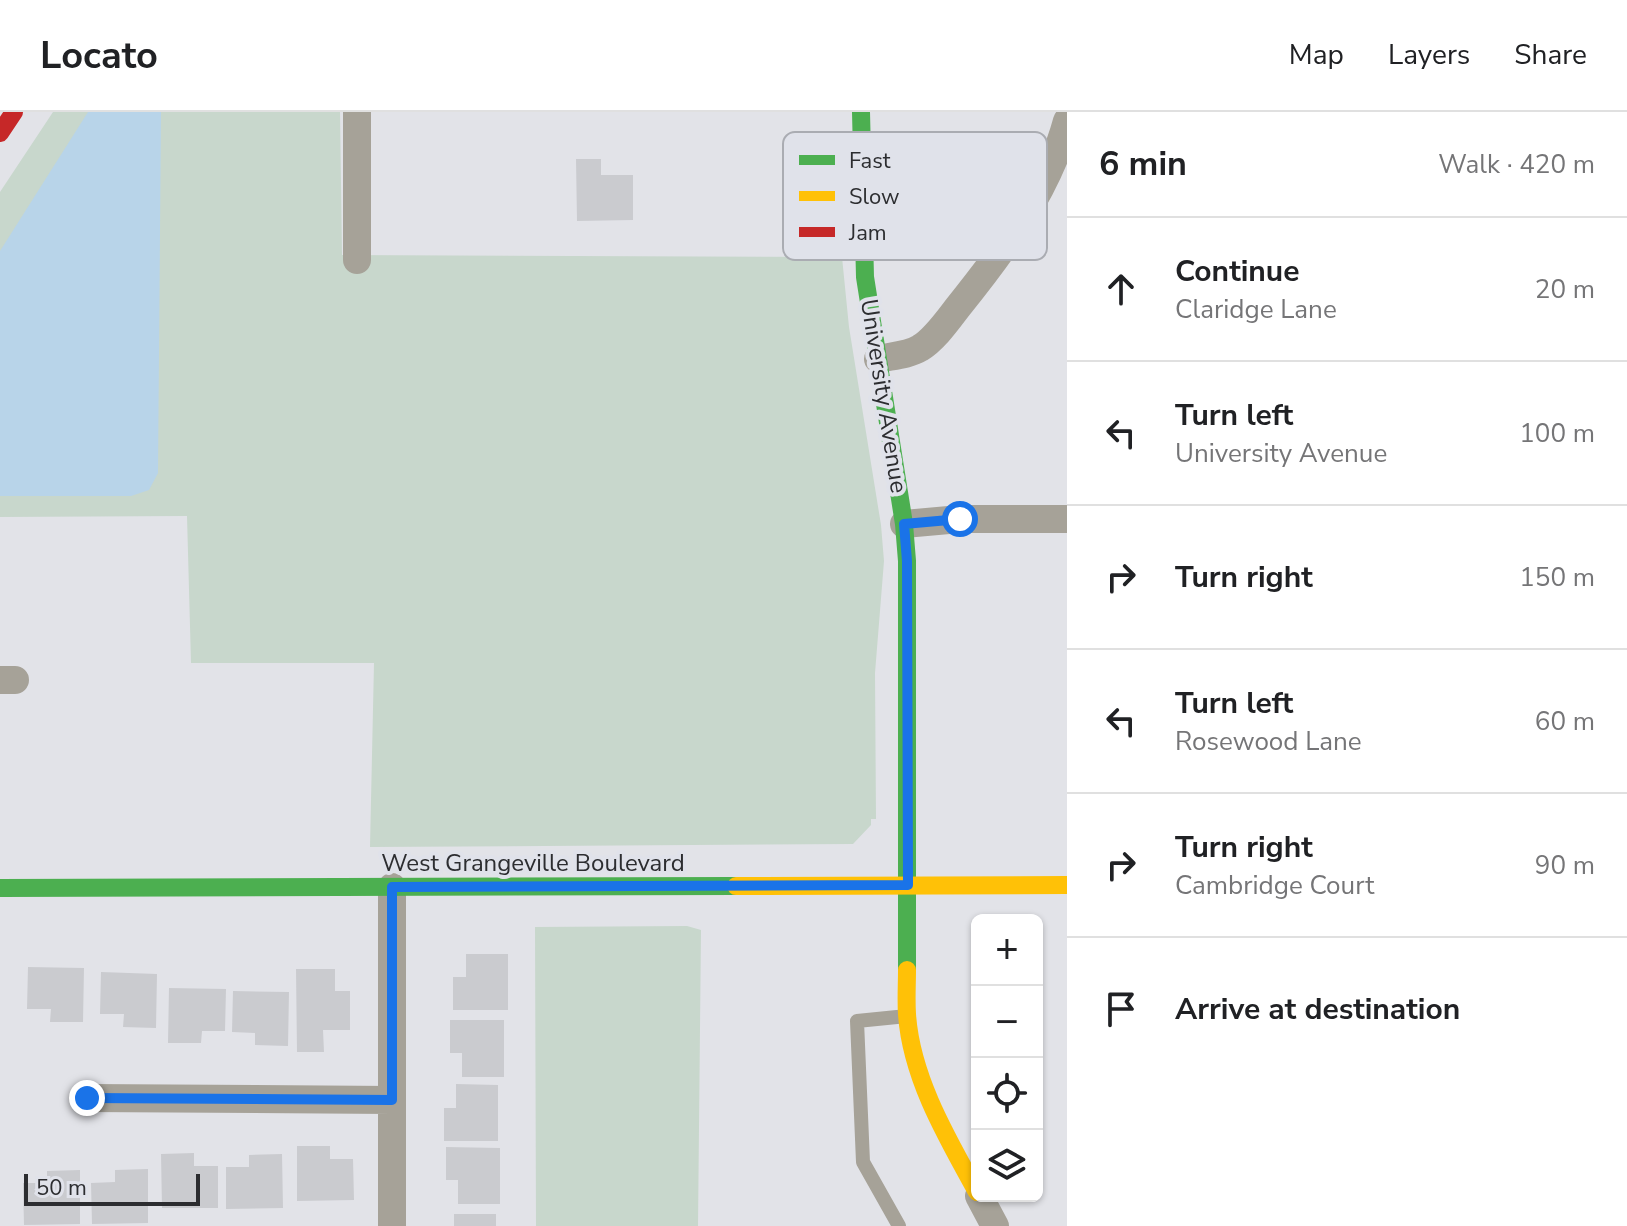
<!DOCTYPE html>
<meta charset="utf-8">
<style>
body{margin:0;font-family:"Nunito Sans",sans-serif;background:#f6f6f6;color:#202124}
.controls{position:absolute;right:24px;bottom:24px;display:grid;overflow:hidden;border-radius:12px;box-shadow:0 2px 6px #0004}
.controls button{width:72px;height:72px;display:grid;place-items:center;padding:0;border:0;border-bottom:2px solid #e0e0e0;background:#fff;color:#202124;font:40px sans-serif}
.scale{position:absolute;left:24px;bottom:20px;width:176px;box-sizing:border-box;padding-left:8px;border:4px solid #2c2d30;border-top:0;font-size:22px;line-height:28px;white-space:nowrap;color:#2c2d30;-webkit-text-stroke:6px #e0e2ea;paint-order:stroke}
.stop{position:absolute;width:24px;height:24px;margin:-18px;border:6px solid #1a73e8;border-radius:50%;background:#fff}
.stop.end{background:#1a73e8;border-color:#fff;box-shadow:0 2px 8px #0008}
.list{margin:0;padding:0;list-style:none}
h2{display:flex;justify-content:space-between;align-items:center;height:104px;margin:0;padding:0 32px;font-size:34px}
h2 small{font-size:26px;font-weight:400;color:#757577}
.list li{display:grid;grid-template-columns:52px 1fr auto;gap:24px;align-items:center;box-sizing:border-box;height:144px;padding:0 32px;border-top:2px solid #e0e0e0}
.list b{display:block;font-size:30px;white-space:nowrap}
.list p{margin:0;font-size:26px;white-space:nowrap;color:#757577}
.list em{font-size:26px;font-style:normal;color:#757577}
.icon{flex:none;width:44px;height:44px;fill:none;stroke:currentColor;stroke-width:2;stroke-linecap:round;stroke-linejoin:round}
.map{position:relative;flex:none;width:1067px;height:1114px;overflow:hidden}
header{display:flex;align-items:center;gap:48px;box-sizing:border-box;height:112px;padding:0 40px;background:#fff;border-bottom:2px solid #e0e0e0}
header strong{font-size:38px}
nav{display:flex;gap:44px;margin-inline-start:auto;font-size:28px}
main{display:flex}
aside{flex:1;background:#fff}
.map>svg:first-child{display:block}
</style>
<header>
<strong>Locato</strong>
<nav><a>Map</a><a>Layers</a><a>Share</a></nav>
</header>
<main>
<div class="map">
<svg width="1067" height="1114" viewBox="0 0 1067 1114">
<rect width="100%" height="100%" fill="#e2e3e8"/>
<path fill="#c8d7cc" d="M 53,0 L 340,0 L 342,143 L 842,145 L 849,215 L 881,413 L 884,449 L 875,561 L 876,707 L 871,707 L 871,713 L 853,732 L 370,735 L 374,551 L 191,551 L 187,404 L 0,405 L 0,80 Z
M 687,814 L 701,818 L 698,1114 L 536,1114 L 535,815 Z"/>
<path fill="#b8d4e9" d="M 88,0 L 161,0 L 158,361 L 149,378 L 131,384 L 0,384 L 0,139 Z"/>
<path fill="#cacbcf" d="M 576,47 L 601,47 L 601,63 L 633,63 L 633,108 L 577,109 Z
M 466,842 L 508,842 L 508,898 L 453,898 L 453,865 L 466,865 Z
M 28,855 L 84,856 L 83,910 L 50,910 L 51,897 L 27,897 Z
M 296,857 L 335,857 L 335,879 L 350,879 L 350,918 L 323,918 L 324,940 L 297,940 Z
M 101,860 L 157,862 L 156,916 L 123,915 L 124,902 L 100,902 Z
M 169,876 L 226,877 L 225,919 L 202,919 L 201,931 L 168,931 Z
M 233,879 L 289,880 L 288,934 L 255,933 L 255,921 L 232,920 Z
M 450,908 L 504,908 L 504,965 L 462,965 L 462,941 L 450,941 Z
M 456,972 L 498,973 L 498,1029 L 444,1029 L 444,996 L 456,996 Z
M 297,1034 L 330,1034 L 330,1047 L 353,1047 L 354,1088 L 297,1089 Z
M 446,1035 L 500,1036 L 500,1092 L 458,1092 L 458,1068 L 446,1068 Z
M 194,1041 L 194,1054 L 218,1054 L 218,1096 L 162,1096 L 161,1042 Z
M 282,1042 L 283,1096 L 226,1097 L 226,1055 L 249,1055 L 249,1043 Z
M 148,1057 L 148,1111 L 92,1112 L 91,1071 L 115,1070 L 115,1058 Z
M 80,1058 L 80,1112 L 24,1113 L 23,1071 L 47,1071 L 47,1059 Z
M 454,1102 L 496,1102 L 496,1114 L 454,1114 Z"/>
<g fill="none" stroke-linecap="round" stroke-linejoin="round">
<path stroke="#a6a298" stroke-width="14" d="M 899,1114 L 863,1050 L 857,909 L 907,904"/>
<path stroke="#a6a298" stroke-width="28" d="M 357,0 L 357,148
M 878,247 C 891,244 909,243 920,236 C 934,228 948,208 958,195 C 1003,139 1048,79 1067,9
M 904,412 L 960,407 L 1067,407
M 0,568 L 15,568
M 87,986 L 392,988
M 979,1084 L 995,1114
M 392,1114 L 392,775"/>
<path stroke="#4caf50" stroke-width="18" d="M 861,0 L 865,165 L 904,412 L 907,449 L 907,858
M 0,776 L 736,774"/>
<path stroke="#ffc107" stroke-width="18" d="M 736,774 L 1067,773
M 907,858 C 907,873 906,887 907,902 C 911,965 947,1026 977,1080"/>
<path stroke="#c62828" stroke-width="18" d="M 0,21 L 14,0"/>
</g>
<g fill="none" stroke-linecap="round" stroke-linejoin="round">
<path stroke="#1a73e8" stroke-width="10" d="M 87,986 L 392,988 L 392,775 L 908,773 L 907,449 L 904,412 L 960,407"/>
</g>
<g text-anchor="middle" dominant-baseline="central" stroke-width="8" stroke-linejoin="round" paint-order="stroke">
<g font-size="24" fill="#2c2d30" stroke="#e0e2ea">
<text transform="translate(884 284) rotate(81)">University Avenue</text>
<text x="533" y="751">West Grangeville Boulevard</text>
</g>
</g>
<rect x="783" y="20" width="264" height="128" rx="12" fill="#e0e2ea" stroke="#aaacb2" stroke-width="2"/>
<rect x="799" y="43" width="36" height="10" fill="#4caf50"/>
<rect x="799" y="79" width="36" height="10" fill="#ffc107"/>
<rect x="799" y="115" width="36" height="10" fill="#c62828"/>
<g font-size="22" fill="#2c2d30">
<text x="849" y="56">Fast</text>
<text x="849" y="92">Slow</text>
<text x="849" y="128">Jam</text>
</g>
</svg>
<div class="controls">
<button>+</button>
<button>−</button>
<button><svg class="icon" aria-label="locate" viewBox="0 0 24 24"><circle cx="12" cy="12" r="6"/><path d="M12 2v4M12 18v4M2 12h4M18 12h4"/></svg></button>
<button><svg class="icon" aria-label="layers" viewBox="0 0 24 24"><path d="M12 4l9 5-9 5-9-5zM3 14l9 5 9-5"/></svg></button>
</div>
<div class="scale">50 m</div>
<div class="stop" style="left:960px;top:407px"></div>
<div class="stop end" style="left:87px;top:986px"></div>
</div>
<aside>
<h2>6 min<small>Walk · 420 m</small></h2>
<ul class="list">
<li><svg class="icon" aria-label="ahead" viewBox="0 0 24 24"><path d="M12 20V5M6 11l6-6 6 6"/></svg><div><b>Continue</b><p>Claridge Lane</p></div><em>20 m</em></li>
<li><svg class="icon" aria-label="left" viewBox="0 0 24 24"><path d="M17 20v-9H6M10 6l-5 5 5 5"/></svg><div><b>Turn left</b><p>University Avenue</p></div><em>100 m</em></li>
<li><svg class="icon" aria-label="right" viewBox="0 0 24 24"><path d="M7 20v-9h11M14 6l5 5-5 5"/></svg><div><b>Turn right</b></div><em>150 m</em></li>
<li><svg class="icon" aria-label="left" viewBox="0 0 24 24"><path d="M17 20v-9H6M10 6l-5 5 5 5"/></svg><div><b>Turn left</b><p>Rosewood Lane</p></div><em>60 m</em></li>
<li><svg class="icon" aria-label="right" viewBox="0 0 24 24"><path d="M7 20v-9h11M14 6l5 5-5 5"/></svg><div><b>Turn right</b><p>Cambridge Court</p></div><em>90 m</em></li>
<li><svg class="icon" aria-label="arrive" viewBox="0 0 24 24"><path d="M6 21V4h12l-3 4 3 4H6"/></svg><div><b>Arrive at destination</b></div></li>
</ul>
</aside>
</main>
